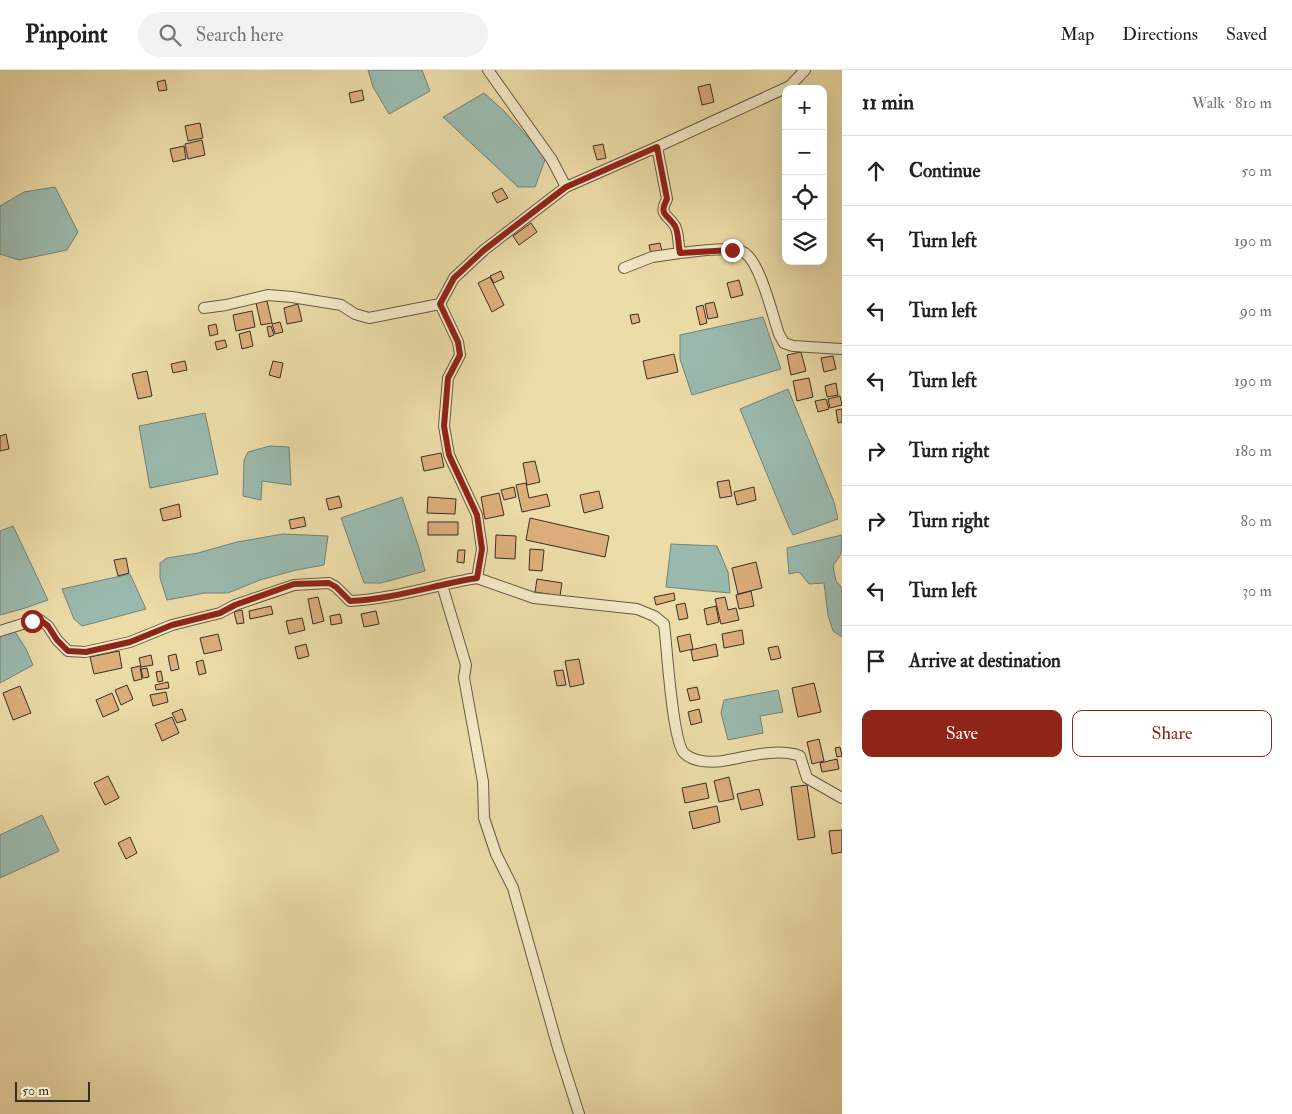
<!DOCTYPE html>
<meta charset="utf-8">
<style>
body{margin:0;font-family:"IM FELL Double Pica",serif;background:#f2f2f2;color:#222}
.controls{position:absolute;right:15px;top:15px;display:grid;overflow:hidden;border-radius:10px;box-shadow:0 5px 20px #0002}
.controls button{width:45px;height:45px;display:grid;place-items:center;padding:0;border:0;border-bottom:1px solid #e0e0e0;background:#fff;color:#222;font:25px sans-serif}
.scale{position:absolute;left:15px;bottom:12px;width:75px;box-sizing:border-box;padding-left:5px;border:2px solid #372e25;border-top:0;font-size:14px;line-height:18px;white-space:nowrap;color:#372e25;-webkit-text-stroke:4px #f3e8c6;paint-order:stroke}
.stop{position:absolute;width:15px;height:15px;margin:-11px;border:4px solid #8f2418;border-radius:50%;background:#fff}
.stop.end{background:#8f2418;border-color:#fff;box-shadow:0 1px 5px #0008}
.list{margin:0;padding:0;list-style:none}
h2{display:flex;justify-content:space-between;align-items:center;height:65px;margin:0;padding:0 20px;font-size:21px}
h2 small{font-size:16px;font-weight:400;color:#767676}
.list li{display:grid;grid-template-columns:32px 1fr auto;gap:15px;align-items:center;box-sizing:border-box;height:70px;padding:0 20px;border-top:1px solid #e0e0e0}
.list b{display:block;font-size:19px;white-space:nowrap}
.list em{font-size:16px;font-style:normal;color:#767676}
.actions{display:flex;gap:10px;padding:15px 20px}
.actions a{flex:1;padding:11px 0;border:1px solid #8f2418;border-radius:10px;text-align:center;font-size:18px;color:#8f2418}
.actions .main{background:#8f2418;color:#fff}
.icon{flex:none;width:28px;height:28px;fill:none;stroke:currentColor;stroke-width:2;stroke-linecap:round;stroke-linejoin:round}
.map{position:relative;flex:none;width:842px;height:1044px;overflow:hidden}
header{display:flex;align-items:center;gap:30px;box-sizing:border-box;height:70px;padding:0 25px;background:#fff;border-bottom:1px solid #e0e0e0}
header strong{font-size:24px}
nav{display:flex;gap:28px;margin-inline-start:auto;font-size:18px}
.search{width:350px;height:45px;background:#f2f2f2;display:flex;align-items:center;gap:12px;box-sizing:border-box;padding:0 18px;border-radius:28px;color:#767676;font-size:19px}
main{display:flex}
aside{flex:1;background:#fff}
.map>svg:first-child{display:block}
</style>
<header>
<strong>Pinpoint</strong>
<div class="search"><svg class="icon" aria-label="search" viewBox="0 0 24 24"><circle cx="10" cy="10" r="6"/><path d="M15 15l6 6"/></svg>Search here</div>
<nav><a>Map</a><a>Directions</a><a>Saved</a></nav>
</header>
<main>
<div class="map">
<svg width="842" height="1044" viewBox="0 0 842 1044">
<rect width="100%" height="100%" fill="#ecdca8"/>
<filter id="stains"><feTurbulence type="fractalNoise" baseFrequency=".004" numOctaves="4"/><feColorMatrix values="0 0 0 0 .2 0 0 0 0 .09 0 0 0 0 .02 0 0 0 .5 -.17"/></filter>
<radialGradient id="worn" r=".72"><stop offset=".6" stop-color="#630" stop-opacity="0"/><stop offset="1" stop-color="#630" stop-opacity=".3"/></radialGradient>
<path fill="#9abaaf" stroke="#728278" d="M 368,0 L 422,0 L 430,21 L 389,44 L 373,17 Z
M 484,23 L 504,41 L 546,87 L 535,117 L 518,117 L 443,47 Z
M 55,117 L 78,162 L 67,180 L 19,190 L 0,184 L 0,136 L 24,122 Z
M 763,247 L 781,299 L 692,325 L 680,289 L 680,265 Z
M 788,319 L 834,432 L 838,449 L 793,465 L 788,455 L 740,339 Z
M 205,343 L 218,404 L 150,418 L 139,356 Z
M 270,376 L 289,377 L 291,415 L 262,411 L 261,430 L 243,426 L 244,390 L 248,382 Z
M 402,427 L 419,478 L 425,501 L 381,513 L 364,513 L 341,448 Z
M 13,456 L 48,530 L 22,539 L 0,545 L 0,461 Z
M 283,464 L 328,466 L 324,495 L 296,500 L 260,510 L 228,523 L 205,523 L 167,530 L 160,508 L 160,493 L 167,488 L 198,483 L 237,472 Z
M 842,465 L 841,484 L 833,496 L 836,511 L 842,518 L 842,567 L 833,561 L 828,545 L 824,513 L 809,514 L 799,502 L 789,504 L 787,478 Z
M 671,474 L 717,476 L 728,502 L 730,523 L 666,517 Z
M 130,504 L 146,539 L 82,556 L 74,549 L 62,519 Z
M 14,560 L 26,579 L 33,595 L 0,613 L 0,566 Z
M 778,620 L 783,642 L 760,646 L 763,663 L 728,670 L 721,643 L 724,630 Z
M 42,745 L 59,781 L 0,808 L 0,765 Z"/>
<path fill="#dcae7c" stroke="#372e25" d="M 165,10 L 167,20 L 159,21 L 157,12 Z
M 710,14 L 714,32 L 702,35 L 698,17 Z
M 362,20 L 364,30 L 351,33 L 349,23 Z
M 200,53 L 203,68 L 188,71 L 185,56 Z
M 202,70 L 205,85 L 188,89 L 185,74 Z
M 603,74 L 606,88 L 597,90 L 593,76 Z
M 184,76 L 186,89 L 173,92 L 170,79 Z
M 502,118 L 508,128 L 497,133 L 492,123 Z
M 531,153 L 537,162 L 519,175 L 513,166 Z
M 660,173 L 662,181 L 651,184 L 649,175 Z
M 501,201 L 504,208 L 494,213 L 490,206 Z
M 490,207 L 504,235 L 492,242 L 478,213 Z
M 739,210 L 743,225 L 731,228 L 727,213 Z
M 267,231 L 272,253 L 261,255 L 256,233 Z
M 714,232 L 718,247 L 708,249 L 705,234 Z
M 298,234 L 302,251 L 287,254 L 284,238 Z
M 703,235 L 707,253 L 700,255 L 696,237 Z
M 252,241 L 255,257 L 236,261 L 233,245 Z
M 638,244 L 640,252 L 632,254 L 630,245 Z
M 280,252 L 283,262 L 275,264 L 272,254 Z
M 216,254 L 218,264 L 210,266 L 208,256 Z
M 271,256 L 274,265 L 269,267 L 267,257 Z
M 250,261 L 253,276 L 242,279 L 239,264 Z
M 225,270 L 227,277 L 217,280 L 215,272 Z
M 801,282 L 806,301 L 791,305 L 787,285 Z
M 674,284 L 678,302 L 647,309 L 643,291 Z
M 833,286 L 836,299 L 824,302 L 821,288 Z
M 185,291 L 187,300 L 173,303 L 171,294 Z
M 273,291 L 283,293 L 280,308 L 269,305 Z
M 147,301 L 152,326 L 138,329 L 132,304 Z
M 809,308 L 813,327 L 797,331 L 793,311 Z
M 836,313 L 838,325 L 827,327 L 825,316 Z
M 840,326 L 842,335 L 830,338 L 828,329 Z
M 826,329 L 829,339 L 818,342 L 815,331 Z
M 842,339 L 842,352 L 838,353 L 836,340 Z
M 6,364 L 9,379 L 0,381 L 0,366 Z
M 441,383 L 444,397 L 424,401 L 421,387 Z
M 535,391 L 540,412 L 527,415 L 523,393 Z
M 729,410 L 732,426 L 720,428 L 717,412 Z
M 526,413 L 529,428 L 547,424 L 550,436 L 522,442 L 516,415 Z
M 514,417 L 516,427 L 504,430 L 501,420 Z
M 754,417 L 756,430 L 737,435 L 734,422 Z
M 599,421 L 603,438 L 584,443 L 580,425 Z
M 499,423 L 504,445 L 485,449 L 481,427 Z
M 339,426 L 342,437 L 329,440 L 326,429 Z
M 428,427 L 456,429 L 455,444 L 427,443 Z
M 179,434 L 181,447 L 163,451 L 160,439 Z
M 304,447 L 306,456 L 291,459 L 289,450 Z
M 530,448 L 609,466 L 605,487 L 526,470 Z
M 428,452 L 458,452 L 458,465 L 428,465 Z
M 496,465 L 516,466 L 515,489 L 495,488 Z
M 530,479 L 544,480 L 542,501 L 529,500 Z
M 458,480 L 465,480 L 464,493 L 457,492 Z
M 126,488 L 129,503 L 118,506 L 114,490 Z
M 756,492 L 762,518 L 738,524 L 732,498 Z
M 537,509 L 562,513 L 560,526 L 535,522 Z
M 751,521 L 754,536 L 739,539 L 736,525 Z
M 674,523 L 675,530 L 656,535 L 654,527 Z
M 318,527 L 324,551 L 313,554 L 308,529 Z
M 725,527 L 728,540 L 736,538 L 739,550 L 721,554 L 715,529 Z
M 685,533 L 688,548 L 679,550 L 676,535 Z
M 271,536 L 273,544 L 250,549 L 249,541 Z
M 716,536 L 719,552 L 707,555 L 704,539 Z
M 242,540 L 244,553 L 237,554 L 234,542 Z
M 376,541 L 379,554 L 364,557 L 361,544 Z
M 340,544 L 342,553 L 331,555 L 330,546 Z
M 302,548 L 305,560 L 289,564 L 286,551 Z
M 742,560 L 744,574 L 724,578 L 722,564 Z
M 218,564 L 222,580 L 204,584 L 200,568 Z
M 690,564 L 693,579 L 680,582 L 677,567 Z
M 306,574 L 309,586 L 298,589 L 295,577 Z
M 716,574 L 718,586 L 693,591 L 691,580 Z
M 778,576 L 781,588 L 771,590 L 768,578 Z
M 119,581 L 122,598 L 94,604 L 90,587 Z
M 176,584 L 179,599 L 171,601 L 168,586 Z
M 151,585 L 153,595 L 141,597 L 139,588 Z
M 579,589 L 584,614 L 570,617 L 565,591 Z
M 203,590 L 206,603 L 199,605 L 196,592 Z
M 140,596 L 142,609 L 134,611 L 131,598 Z
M 147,598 L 149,607 L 143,608 L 141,599 Z
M 563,600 L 566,615 L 557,616 L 554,601 Z
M 161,601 L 163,611 L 158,612 L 156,602 Z
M 168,612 L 169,618 L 156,620 L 155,615 Z
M 814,613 L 821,642 L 798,647 L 792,618 Z
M 127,615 L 133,629 L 121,635 L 115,620 Z
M 20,616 L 31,643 L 13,650 L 3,623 Z
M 697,617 L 700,629 L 690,631 L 687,619 Z
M 166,622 L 168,632 L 153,636 L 150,625 Z
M 112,623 L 119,640 L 103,647 L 96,630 Z
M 182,639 L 186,650 L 177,653 L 172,643 Z
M 699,639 L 702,652 L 691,655 L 688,642 Z
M 172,647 L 179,663 L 162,671 L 155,654 Z
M 819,669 L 824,691 L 812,694 L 807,672 Z
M 840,677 L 842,686 L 837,687 L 835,678 Z
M 837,689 L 839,699 L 822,702 L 820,693 Z
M 108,706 L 119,728 L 105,735 L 94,713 Z
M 729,707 L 734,729 L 719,732 L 714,711 Z
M 706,713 L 709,728 L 685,733 L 682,718 Z
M 807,715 L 815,767 L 798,770 L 791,717 Z
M 759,719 L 763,735 L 741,740 L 737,724 Z
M 717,736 L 720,752 L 693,759 L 689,742 Z
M 842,760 L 842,782 L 832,784 L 829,761 Z
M 130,767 L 137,783 L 126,789 L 118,773 Z"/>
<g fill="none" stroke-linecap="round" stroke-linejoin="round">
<defs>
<path id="minor" d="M 488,0 L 552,90 L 566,117
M 657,77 L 667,129 C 658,146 668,144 675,156 C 679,163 678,175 680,183 C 694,182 734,175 745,183 C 761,195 772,244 779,264 L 784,273 L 793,276 L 842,279
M 624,198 L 652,187 L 680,183
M 204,238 L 226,235 L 268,225 L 292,227 L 341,235 L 355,244 L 369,248 L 440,234
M 477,508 L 534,528 L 637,539 L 654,546 L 664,554 C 667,576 672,670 684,683 C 694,693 715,693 728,690 C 750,686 778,678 800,686 L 807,708 L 842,728
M 442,515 L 466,595 L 464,608 L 483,712 L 484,748 L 496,784 L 513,818 L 558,978 L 579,1044
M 0,561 L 32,551 L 40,550 L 48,556 L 57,570 L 68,581 L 85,582 L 130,572 L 172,555 L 220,543 L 235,535 L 294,515 L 329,513 L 336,517 L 350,531 C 393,529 434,515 477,508 L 482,479 L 477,445 L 449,385 L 444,356 L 448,308 L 460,285 L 458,272 L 440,234 L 454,208 L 484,180 L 566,117 L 657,77 L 790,16 L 805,0"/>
</defs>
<use href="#minor" stroke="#645a46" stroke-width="12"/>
<use href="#minor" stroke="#f3e8c6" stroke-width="10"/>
</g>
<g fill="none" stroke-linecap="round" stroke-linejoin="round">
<path stroke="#8f2418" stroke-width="6" d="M 32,551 L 40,550 L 48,556 L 57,570 L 68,581 L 86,582 L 130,572 L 172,555 L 220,543 L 235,535 L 294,514 L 329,513 L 336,517 L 350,531 C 393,529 434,515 477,508 L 482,479 L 477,445 L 449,385 L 444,356 L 448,308 L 460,285 L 458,272 L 440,234 L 454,208 L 484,180 L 566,117 L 657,77 L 667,129 C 658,146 668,144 675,156 C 679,163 678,175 680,183 L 732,180"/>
</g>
<rect width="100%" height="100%" filter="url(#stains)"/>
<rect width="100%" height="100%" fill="url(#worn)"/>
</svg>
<div class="controls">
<button>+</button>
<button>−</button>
<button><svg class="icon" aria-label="locate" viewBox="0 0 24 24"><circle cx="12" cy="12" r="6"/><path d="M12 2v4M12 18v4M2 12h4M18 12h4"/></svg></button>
<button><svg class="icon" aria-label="layers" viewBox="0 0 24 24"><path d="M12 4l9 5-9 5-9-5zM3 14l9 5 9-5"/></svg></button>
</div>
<div class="scale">50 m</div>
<div class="stop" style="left:32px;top:551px"></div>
<div class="stop end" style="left:732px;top:180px"></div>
</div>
<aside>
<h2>11 min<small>Walk · 810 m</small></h2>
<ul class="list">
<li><svg class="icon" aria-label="ahead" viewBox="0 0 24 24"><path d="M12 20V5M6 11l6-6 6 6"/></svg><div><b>Continue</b></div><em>50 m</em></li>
<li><svg class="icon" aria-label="left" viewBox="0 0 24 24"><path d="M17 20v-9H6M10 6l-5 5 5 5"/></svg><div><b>Turn left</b></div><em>190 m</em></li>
<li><svg class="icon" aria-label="left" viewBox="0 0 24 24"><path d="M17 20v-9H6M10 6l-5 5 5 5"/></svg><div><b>Turn left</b></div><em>90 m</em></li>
<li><svg class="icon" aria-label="left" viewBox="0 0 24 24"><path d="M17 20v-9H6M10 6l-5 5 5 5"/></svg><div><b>Turn left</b></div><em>190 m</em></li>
<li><svg class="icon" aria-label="right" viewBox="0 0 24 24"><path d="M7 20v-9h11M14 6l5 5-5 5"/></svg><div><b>Turn right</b></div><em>180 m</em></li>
<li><svg class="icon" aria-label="right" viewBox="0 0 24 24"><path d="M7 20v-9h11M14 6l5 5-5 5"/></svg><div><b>Turn right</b></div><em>80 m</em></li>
<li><svg class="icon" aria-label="left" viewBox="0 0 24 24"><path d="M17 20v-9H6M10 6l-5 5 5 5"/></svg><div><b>Turn left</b></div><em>30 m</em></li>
<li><svg class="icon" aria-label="arrive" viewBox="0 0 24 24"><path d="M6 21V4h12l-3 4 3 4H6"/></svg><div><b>Arrive at destination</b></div></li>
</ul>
<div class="actions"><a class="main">Save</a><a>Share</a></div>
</aside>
</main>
